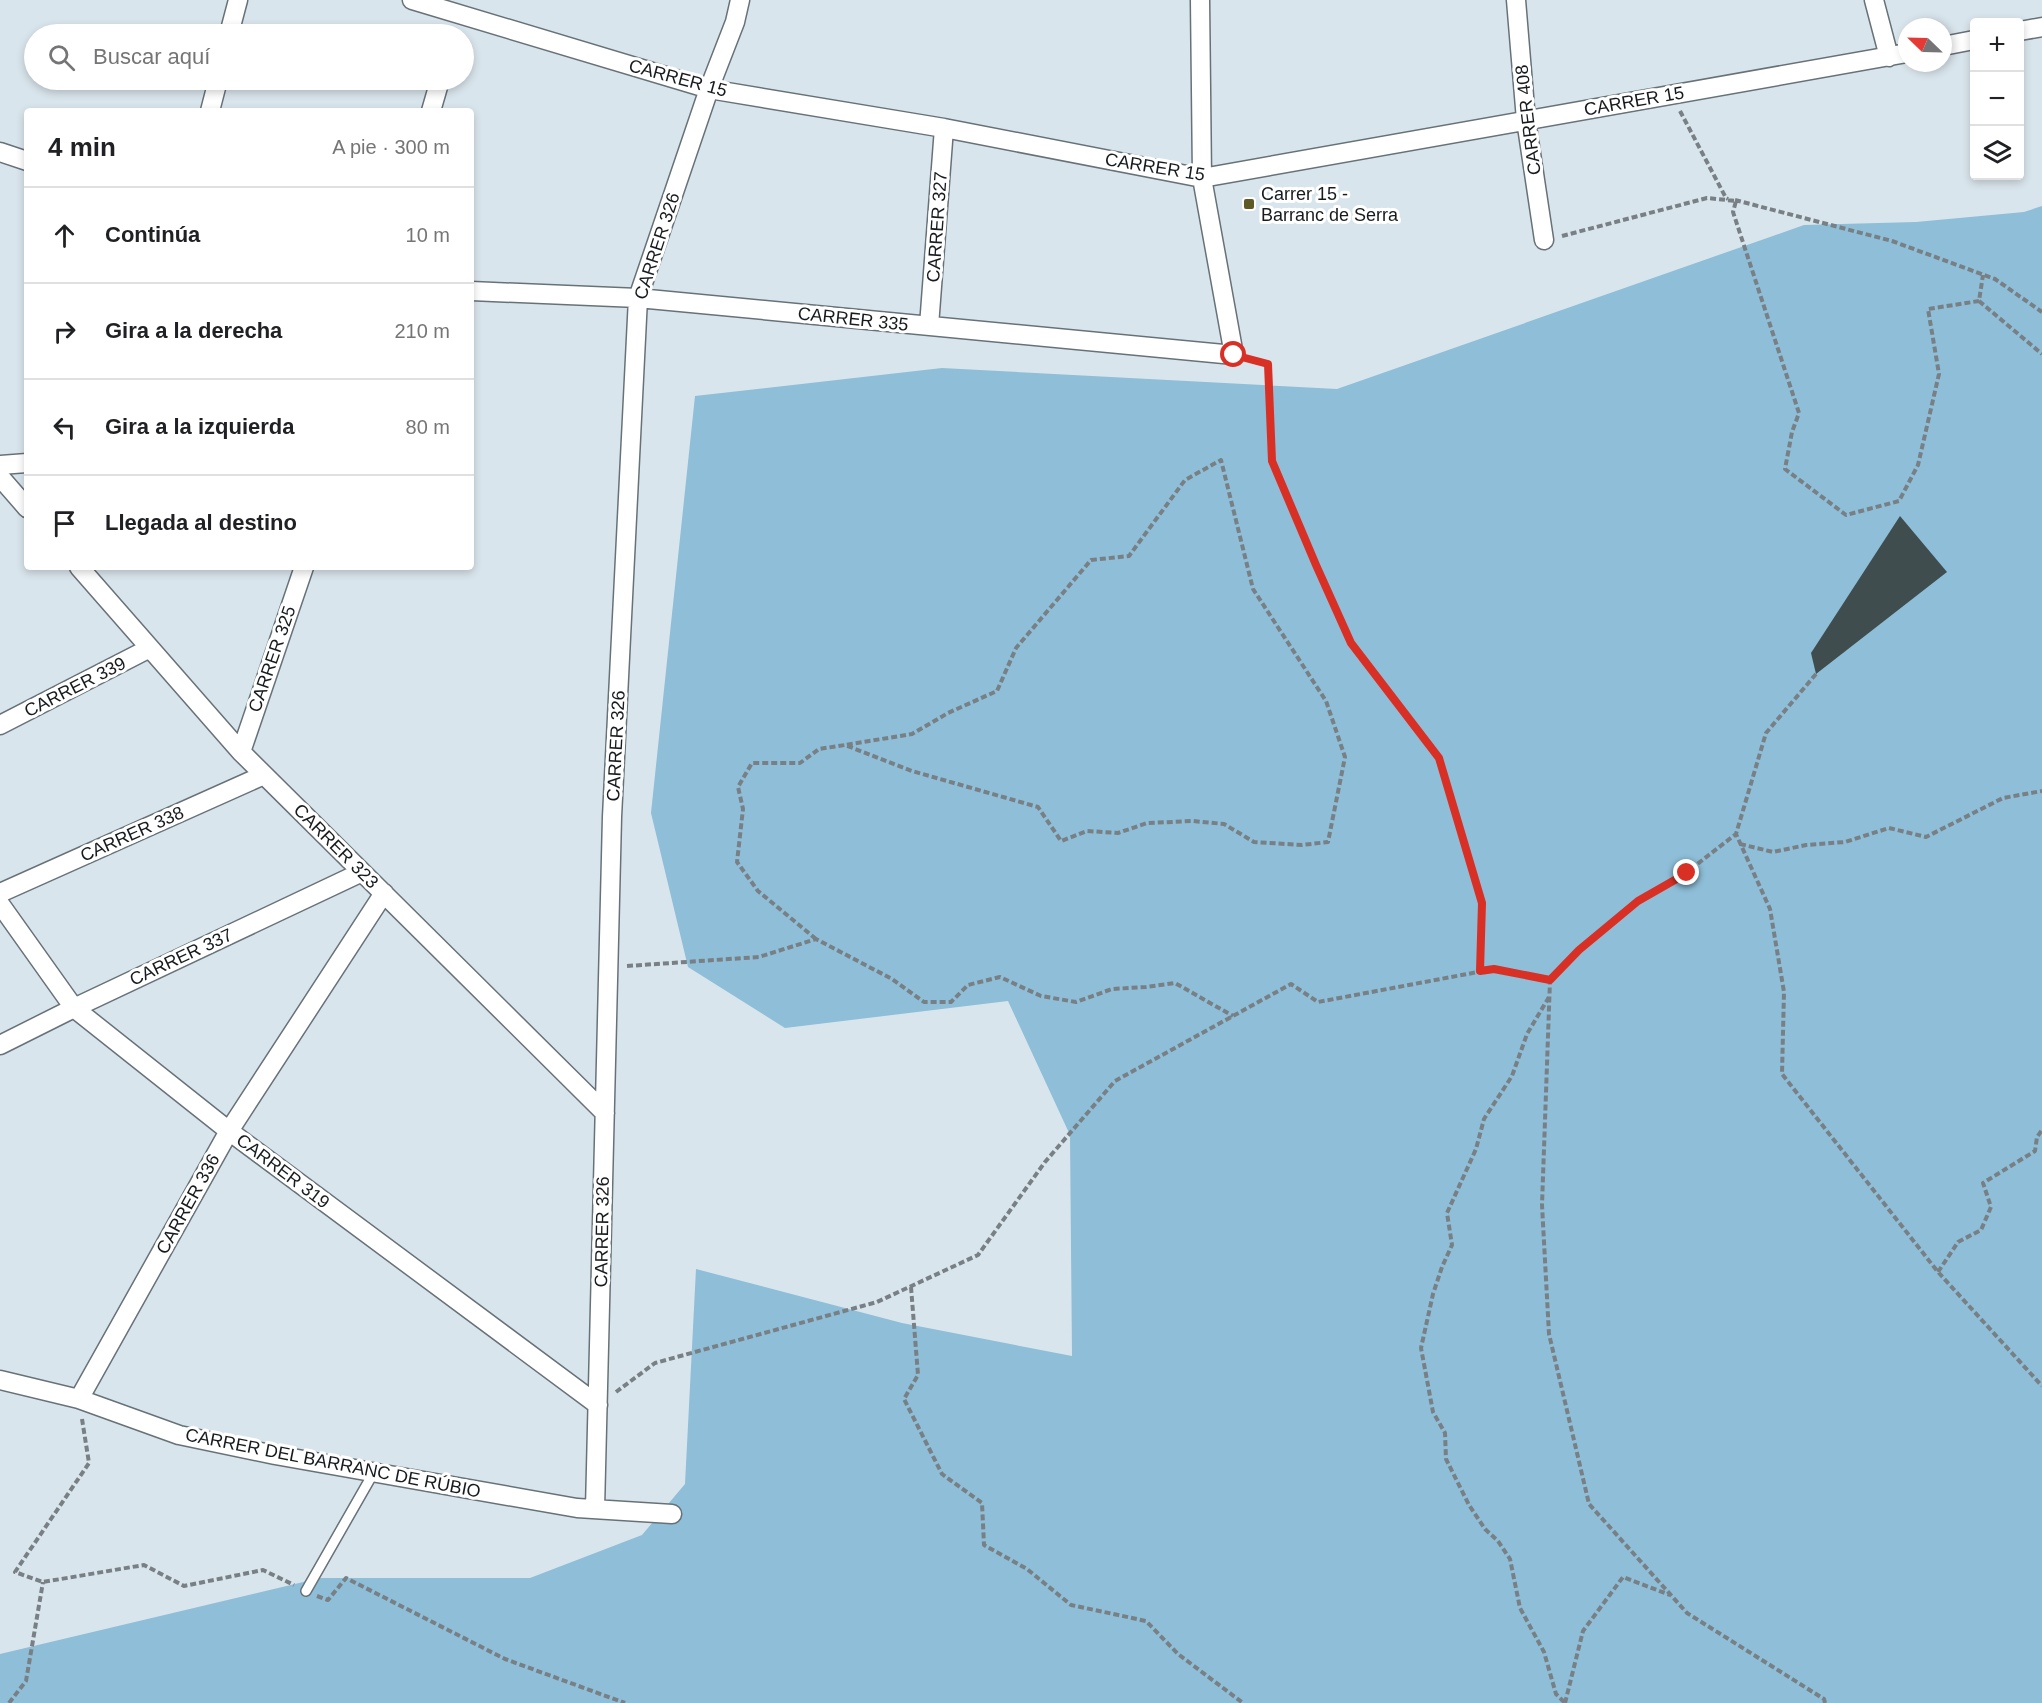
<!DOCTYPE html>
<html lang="es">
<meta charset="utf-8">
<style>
body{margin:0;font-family:Helvetica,sans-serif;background:#f6f6f6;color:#202124}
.controls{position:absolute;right:18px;top:18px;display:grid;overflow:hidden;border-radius:6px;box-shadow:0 3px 9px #0003}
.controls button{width:54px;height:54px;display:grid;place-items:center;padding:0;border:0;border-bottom:2px solid #e0e0e0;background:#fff;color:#202124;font:30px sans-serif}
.compass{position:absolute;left:1898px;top:18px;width:54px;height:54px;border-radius:50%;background:#fff;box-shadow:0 3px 9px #0003;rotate:293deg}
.stop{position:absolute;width:18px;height:18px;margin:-14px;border:4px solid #d93025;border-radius:50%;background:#fff}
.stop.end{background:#d93025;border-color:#fff;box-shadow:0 2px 6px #0008}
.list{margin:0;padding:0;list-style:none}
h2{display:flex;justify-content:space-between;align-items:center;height:78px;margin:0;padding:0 24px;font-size:26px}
h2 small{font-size:20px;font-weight:400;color:#757577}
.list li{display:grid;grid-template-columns:39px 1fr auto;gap:18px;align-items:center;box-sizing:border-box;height:96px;padding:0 24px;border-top:2px solid #e0e0e0}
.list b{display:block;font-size:22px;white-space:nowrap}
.list em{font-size:20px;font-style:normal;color:#757577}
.icon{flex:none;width:33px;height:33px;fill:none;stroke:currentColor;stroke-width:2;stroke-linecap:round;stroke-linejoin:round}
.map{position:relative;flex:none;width:2042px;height:1703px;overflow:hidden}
.search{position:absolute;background:#fff;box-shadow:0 3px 9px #0003;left:24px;top:24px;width:450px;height:66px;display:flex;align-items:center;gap:15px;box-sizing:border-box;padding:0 21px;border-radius:33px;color:#757577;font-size:22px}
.panel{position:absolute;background:#fff;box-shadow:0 3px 9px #0003;left:24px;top:108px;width:450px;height:462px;border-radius:6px}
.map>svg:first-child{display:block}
</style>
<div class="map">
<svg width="2042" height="1703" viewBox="0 0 2042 1703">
<rect width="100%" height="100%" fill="#d9e5ec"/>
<path fill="#8ebed8" d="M 2042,206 L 2042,1703 L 0,1703 L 0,1654 L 320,1578 L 530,1578 L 642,1535 L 685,1484 L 696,1269 L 902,1323 L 1072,1356 L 1070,1135 L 1008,1001 L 785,1028 L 688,967 L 651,813 L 695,396 L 942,368 L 1337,389 L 1804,225 L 1916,222 L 2024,212 Z"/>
<path fill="#404d4e" d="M 1900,516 L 1947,572 L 1816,674 L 1811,653 Z"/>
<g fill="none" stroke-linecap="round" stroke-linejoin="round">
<defs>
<path id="service" d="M 306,1591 L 374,1472"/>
<path id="minor" d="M 412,0 L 709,89 L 944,128 L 1202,178 L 1907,53
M 1516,0 L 1526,120 L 1544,240
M 1874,0 L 1889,57
M 2020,31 L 2042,27
M 229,34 L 238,0
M 1943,46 L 1974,40
M 210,111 L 218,80
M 431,111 L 440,80
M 0,152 L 27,161
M 471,291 L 638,298 L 1234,355 L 1202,178 L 1200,0
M 929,326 L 944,128
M 0,465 L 27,463
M 0,477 L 27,508
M 79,567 L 241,752 L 605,1113
M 0,725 L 150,648
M 241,752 L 304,567
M 0,893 L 264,775
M 0,904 L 74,1008 L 229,1131 L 598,1405
M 0,1045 L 74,1008 L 362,872
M 0,1380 L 79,1399 L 179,1435 L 275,1455 L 577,1508 L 672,1514
M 79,1399 L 229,1131 L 384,893
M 595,1509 L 612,817 L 638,298 L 709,89 L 735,22 L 740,0"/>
</defs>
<use href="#service" stroke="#677278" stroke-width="12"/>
<use href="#minor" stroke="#677278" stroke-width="21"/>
<path stroke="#788085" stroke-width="4" stroke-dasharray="6 3" stroke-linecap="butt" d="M 1680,111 L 1726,198 L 1728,199
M 1735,200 L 1892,241 L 1995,279 L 2042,312
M 1562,236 L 1707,198 L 1736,201 L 1733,212 L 1799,413 L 1792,432 L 1785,469 L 1846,515 L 1899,501 L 1918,465 L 1939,374 L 1928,309 L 1979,301 L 1983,275
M 1979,301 L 2042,354
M 1250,359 L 1267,364 L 1272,461 L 1316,565 L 1351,643 L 1439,758 L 1482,903 L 1480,971
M 1816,674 L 1766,733 L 1736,834 L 1770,909 L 1784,992 L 1782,1074 L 1938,1272 L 2042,1386
M 1740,844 L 1773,852 L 1806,845 L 1845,842 L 1889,828 L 1926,837 L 2003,798 L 2042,791
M 816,939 L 758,891 L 737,862 L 743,809 L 738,787 L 752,763 L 800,763 L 819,749 L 845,745 L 912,771 L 1038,807 L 1061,841 L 1087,831 L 1118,833 L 1147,823 L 1193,821 L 1224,824 L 1254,842 L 1302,845 L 1328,842 L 1345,757 L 1326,701 L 1253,589 L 1221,460 L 1185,480 L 1129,556 L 1091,560 L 1016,648 L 997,691 L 948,713 L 912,734 L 845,745
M 627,966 L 759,957 L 816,939 L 892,979 L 924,1002 L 951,1002 L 968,985 L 1000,977 L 1041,996 L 1076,1002 L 1112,989 L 1146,987 L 1175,983 L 1233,1016
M 1550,980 L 1579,950 L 1638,901 L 1687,872 L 1736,834
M 1549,997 L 1527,1034 L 1512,1076 L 1484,1119 L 1476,1149 L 1447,1213 L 1452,1245 L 1442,1267 L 1433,1294 L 1421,1348 L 1433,1412 L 1445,1433 L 1446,1459 L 1469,1505 L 1485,1529 L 1498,1541 L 1510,1559 L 1520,1608 L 1544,1652 L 1556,1694 L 1565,1703
M 1938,1272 L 1958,1242 L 1981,1230 L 1991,1207 L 1983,1183 L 2035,1151 L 2037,1137 L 2042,1130
M 911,1287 L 918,1375 L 904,1399 L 942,1474 L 982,1503 L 984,1545 L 1027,1569 L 1071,1605 L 1146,1621 L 1178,1654 L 1243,1703
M 616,1392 L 655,1363 L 877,1302 L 978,1255 L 1045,1162 L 1115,1081 L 1291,984 L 1318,1002 L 1494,969 L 1550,980 L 1542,1205 L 1549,1334 L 1589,1504 L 1687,1613 L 1824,1699 L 1825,1703
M 82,1419 L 89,1463 L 15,1572 L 43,1582 L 144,1565 L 184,1586 L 263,1570 L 294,1585
M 317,1596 L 328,1600 L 346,1578 L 505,1659 L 625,1703
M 9,1703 L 26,1681 L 43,1582
M 1565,1703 L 1583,1631 L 1623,1577 L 1670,1595"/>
<use href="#service" stroke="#fff" stroke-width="9"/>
<use href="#minor" stroke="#fff" stroke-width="18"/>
</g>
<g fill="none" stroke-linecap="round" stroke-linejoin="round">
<path stroke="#d93025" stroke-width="8" d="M 1234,355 L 1268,364 L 1272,461 L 1316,565 L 1351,643 L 1439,758 L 1482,903 L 1480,971 L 1494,969 L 1550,980 L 1579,950 L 1638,901 L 1687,873"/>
</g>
<rect fill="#5d5a26" stroke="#fff" stroke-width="2" x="1243" y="198" width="12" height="12" rx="3"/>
<g text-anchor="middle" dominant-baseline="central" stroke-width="6" stroke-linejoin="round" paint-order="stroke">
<g font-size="18" fill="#171b1e" stroke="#fff">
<text transform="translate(678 78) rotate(15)">CARRER 15</text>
<text transform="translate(1634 101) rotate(-10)">CARRER 15</text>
<text transform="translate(1528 120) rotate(-97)">CARRER 408</text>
<text transform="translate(1155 167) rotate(9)">CARRER 15</text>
<text transform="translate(937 227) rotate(-86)">CARRER 327</text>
<text transform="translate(657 246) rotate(-72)">CARRER 326</text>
<text transform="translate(853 319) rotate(6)">CARRER 335</text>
<text transform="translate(272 659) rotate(-71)">CARRER 325</text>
<text transform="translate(75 687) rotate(-27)">CARRER 339</text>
<text transform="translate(616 746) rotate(-87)">CARRER 326</text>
<text transform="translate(132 834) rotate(-24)">CARRER 338</text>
<text transform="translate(336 846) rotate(45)">CARRER 323</text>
<text transform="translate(181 957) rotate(-25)">CARRER 337</text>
<text transform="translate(283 1171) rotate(37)">CARRER 319</text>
<text transform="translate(188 1204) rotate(-61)">CARRER 336</text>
<text transform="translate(602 1232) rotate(-89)">CARRER 326</text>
<text transform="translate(333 1463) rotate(11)">CARRER DEL BARRANC DE RÚBIO</text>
</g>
<g font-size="18" fill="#171b1e" stroke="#fff" text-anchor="start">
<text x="1261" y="194">Carrer 15 -<tspan x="1261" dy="21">Barranc de Serra</tspan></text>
</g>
</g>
</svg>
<div class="controls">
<button>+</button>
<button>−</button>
<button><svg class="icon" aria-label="layers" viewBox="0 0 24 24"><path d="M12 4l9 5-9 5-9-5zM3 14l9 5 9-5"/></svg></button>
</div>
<svg class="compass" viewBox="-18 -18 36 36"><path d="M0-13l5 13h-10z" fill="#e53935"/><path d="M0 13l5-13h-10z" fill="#757577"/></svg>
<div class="stop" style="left:1234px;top:355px"></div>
<div class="stop end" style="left:1687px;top:873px"></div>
<div class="search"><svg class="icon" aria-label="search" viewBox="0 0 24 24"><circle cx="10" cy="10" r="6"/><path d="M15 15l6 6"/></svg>Buscar aquí</div>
<section class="panel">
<h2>4 min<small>A pie · 300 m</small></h2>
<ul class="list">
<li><svg class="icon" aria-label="ahead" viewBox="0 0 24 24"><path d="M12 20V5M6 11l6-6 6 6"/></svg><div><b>Continúa</b></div><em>10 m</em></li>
<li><svg class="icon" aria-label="right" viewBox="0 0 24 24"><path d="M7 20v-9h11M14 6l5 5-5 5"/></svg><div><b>Gira a la derecha</b></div><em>210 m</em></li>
<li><svg class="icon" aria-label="left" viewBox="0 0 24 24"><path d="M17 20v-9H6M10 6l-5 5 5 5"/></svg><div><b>Gira a la izquierda</b></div><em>80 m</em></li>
<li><svg class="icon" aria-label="arrive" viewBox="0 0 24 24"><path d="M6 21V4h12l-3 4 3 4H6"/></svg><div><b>Llegada al destino</b></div></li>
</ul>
</section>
</div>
